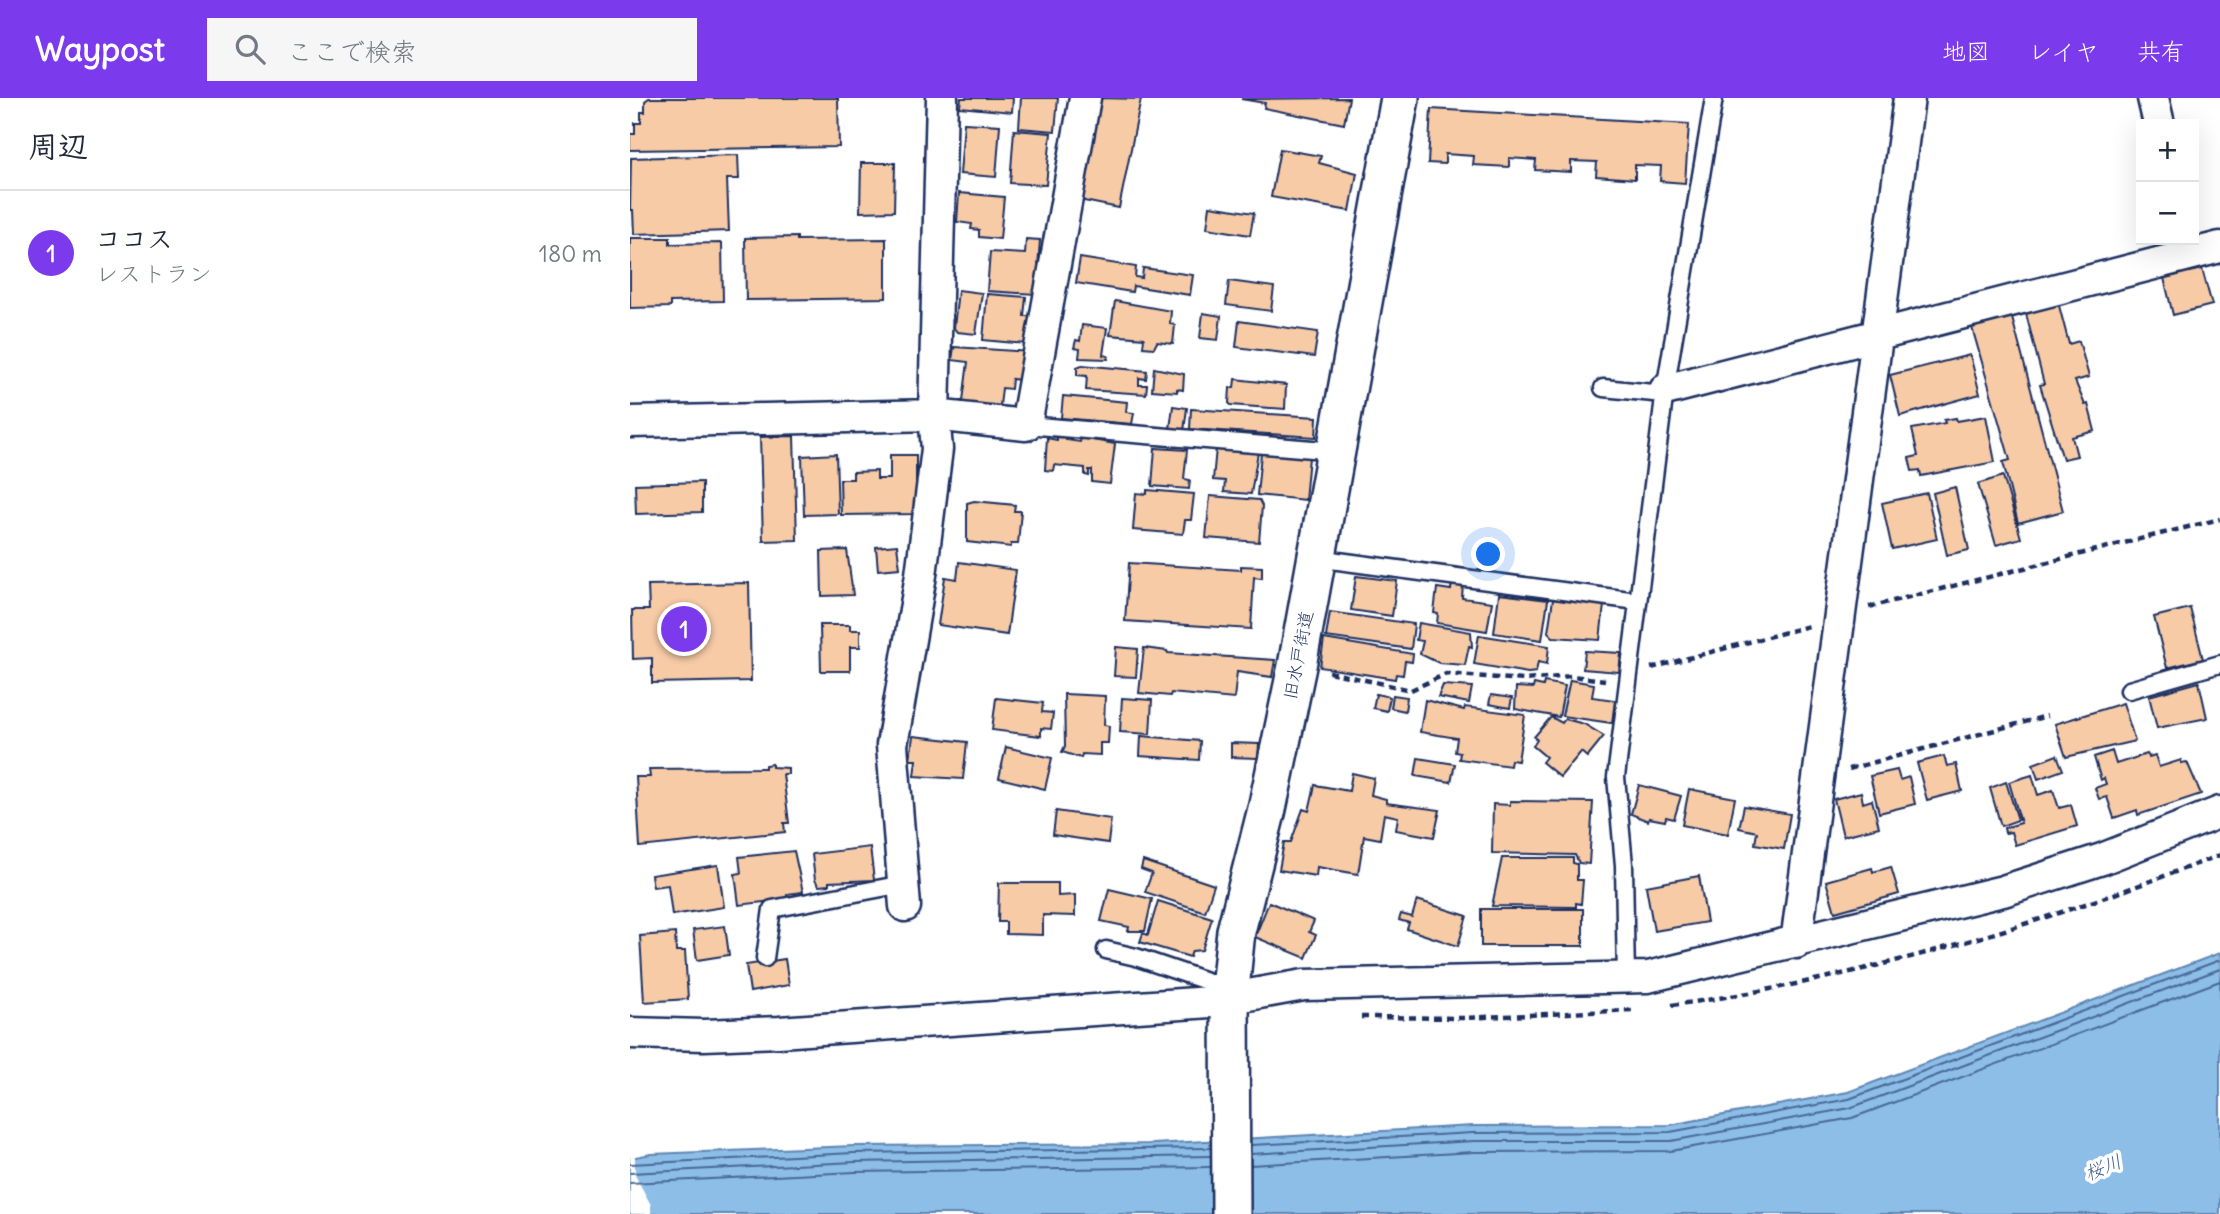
<!DOCTYPE html>
<html lang="ja">
<meta charset="utf-8">
<style>
body{margin:0;font-family:Delius,"Klee One",sans-serif;background:#f6f6f7;color:#1f2937}
.controls{position:absolute;right:21px;top:21px;display:grid;overflow:hidden;border-radius:0px;box-shadow:0 7px 28px #0002}
.controls button{width:63px;height:63px;display:grid;place-items:center;padding:0;border:0;border-bottom:2px solid #e0e1e3;background:#fff;color:#1f2937;font:35px sans-serif}
.you{position:absolute;left:859px;top:457px;width:24px;height:24px;margin:-18px;border:5px solid #fff;border-radius:50%;background:#1a73e8;box-shadow:0 0 0 10px #1a73e833}
.badge{display:grid;place-items:center;width:46px;height:46px;border-radius:50%;background:#7c3aed;color:#fff;font-size:23px;font-weight:700}
.pin{position:absolute;translate:-50% -50%;border:4px solid #fff;box-shadow:0 2px 7px #0006}
.list{margin:0;padding:0;list-style:none}
h2{display:flex;justify-content:space-between;align-items:center;height:91px;margin:0;padding:0 28px;font-size:30px}
h2 small{font-size:23px;font-weight:400;color:#747a83}
.list li{display:grid;grid-template-columns:46px 1fr auto;gap:21px;align-items:center;box-sizing:border-box;height:126px;padding:0 28px;border-top:2px solid #e0e1e3}
.list b{display:block;font-size:26px;white-space:nowrap}
.list p{margin:0;font-size:23px;white-space:nowrap;color:#747a83}
.list em{font-size:23px;font-style:normal;color:#747a83}
.icon{flex:none;width:38px;height:38px;fill:none;stroke:currentColor;stroke-width:2;stroke-linecap:round;stroke-linejoin:round}
.map{position:relative;flex:none;width:1590px;height:1116px;overflow:hidden}
header{display:flex;align-items:center;gap:42px;box-sizing:border-box;height:98px;padding:0 35px;background:#7c3aed;color:#fff}
header strong{font-size:33px}
nav{display:flex;gap:38px;margin-inline-start:auto;font-size:24px}
.search{width:490px;height:63px;background:#f6f6f7;display:flex;align-items:center;gap:18px;box-sizing:border-box;padding:0 24px;border-radius:0px;color:#747a83;font-size:26px}
main{display:flex}
aside{flex:1;background:#fff}
.map>svg:first-child{display:block}
</style>
<header>
<strong>Waypost</strong>
<div class="search"><svg class="icon" aria-label="search" viewBox="0 0 24 24"><circle cx="10" cy="10" r="6"/><path d="M15 15l6 6"/></svg>ここで検索</div>
<nav><a>地図</a><a>レイヤ</a><a>共有</a></nav>
</header>
<main>
<aside>
<h2>周辺<small></small></h2>
<ul class="list">
<li><span class="badge">1</span><div><b>ココス</b><p>レストラン</p></div><em>180 m</em></li>
</ul>
</aside>
<div class="map">
<svg width="1590" height="1116" viewBox="0 0 1590 1116">
<rect width="100%" height="100%" fill="#fff"/>
<filter id="ink" filterUnits="userSpaceOnUse"><feTurbulence type="fractalNoise" baseFrequency=".0143" numOctaves="2"/><feDisplacementMap in="SourceGraphic" scale="14" xChannelSelector="R" yChannelSelector="G"/><feConvolveMatrix kernelMatrix="1 2 1 2 8 2 1 2 1" color-interpolation-filters="sRGB"/></filter>
<g filter="url(#ink)">
<path fill="#8cbee8" stroke="#5f85b1" stroke-width="2" d="M 1590,855 L 1590,1116 L 0,1116 L 0,1060 L 21,1056 L 224,1048 L 523,1046 L 843,1028 L 1040,1027 L 1218,994 Z"/>
<path fill="#fff" d="M 5,1055 L 5,1077 L 21,1107 L 21,1116 L 0,1116 L 0,1056 Z"/>
<g fill="none" stroke-linecap="round" stroke-linejoin="round">
<path stroke="#486895" stroke-width="2" d="M 621,1047 L 843,1035 L 1040,1034 L 1219,1001 L 1590,862
M 621,1056 L 844,1043 L 1041,1043 L 1220,1010 L 1590,871
M 0,1066 L 224,1055 L 581,1050
M 621,1067 L 844,1054 L 1041,1053 L 1222,1020 L 1590,883
M 0,1075 L 225,1064 L 581,1058
M 0,1085 L 225,1074 L 581,1069"/>
</g>
<path fill="#f8cba7" stroke="#1b2f5e" stroke-width="2" d="M 19,0 L 208,0 L 209,49 L 0,52 L 0,36 L 5,36 L 5,25 L 11,25 L 11,14 L 15,14 L 15,3 Z
M 331,0 L 383,0 L 382,14 L 330,9 Z
M 391,0 L 428,0 L 425,33 L 389,30 Z
M 469,0 L 511,1 L 489,110 L 449,102 Z
M 719,0 L 714,26 L 634,10 L 635,5 L 611,1 Z
M 801,11 L 1059,26 L 1055,85 L 1030,83 L 1031,68 L 1005,67 L 1005,81 L 966,78 L 967,64 L 941,63 L 941,74 L 905,72 L 906,62 L 879,60 L 879,69 L 843,67 L 844,58 L 815,56 L 815,66 L 798,65 Z
M 334,25 L 370,27 L 366,79 L 330,76 Z
M 384,32 L 421,35 L 416,87 L 380,85 Z
M 650,51 L 691,58 L 689,65 L 727,75 L 720,113 L 641,99 Z
M 108,57 L 109,81 L 97,81 L 99,133 L 4,136 L 3,112 L 0,112 L 1,60 Z
M 231,65 L 265,65 L 264,113 L 230,114 Z
M 329,95 L 374,99 L 370,141 L 349,139 L 349,132 L 341,131 L 342,126 L 327,124 Z
M 580,108 L 624,115 L 620,137 L 577,130 Z
M 167,139 L 167,142 L 256,141 L 256,200 L 116,202 L 115,140 Z
M 0,140 L 40,140 L 40,146 L 92,145 L 93,203 L 40,204 L 40,209 L 0,210 Z
M 396,141 L 410,142 L 406,196 L 357,193 L 360,154 L 395,156 Z
M 450,160 L 506,169 L 505,179 L 512,180 L 513,170 L 563,177 L 560,197 L 503,188 L 502,194 L 446,185 Z
M 1559,169 L 1560,174 L 1572,171 L 1582,207 L 1543,217 L 1534,180 L 1548,177 L 1547,172 Z
M 599,183 L 644,189 L 641,213 L 596,207 Z
M 328,192 L 352,195 L 346,236 L 327,234 L 324,230 Z
M 357,196 L 396,199 L 394,218 L 400,218 L 397,246 L 353,242 Z
M 1427,200 L 1439,246 L 1449,243 L 1459,279 L 1445,283 L 1455,307 L 1458,306 L 1465,333 L 1442,339 L 1447,358 L 1433,361 L 1410,287 L 1414,286 L 1394,208 Z
M 485,203 L 541,213 L 540,226 L 545,227 L 543,246 L 527,244 L 524,250 L 513,249 L 514,240 L 480,237 Z
M 573,215 L 591,218 L 588,242 L 570,240 Z
M 1381,216 L 1433,413 L 1388,425 L 1373,364 L 1380,362 L 1341,226 Z
M 609,223 L 688,234 L 684,259 L 606,249 Z
M 452,227 L 477,230 L 473,257 L 478,258 L 478,261 L 449,260 L 450,251 L 444,250 L 446,242 L 450,243 Z
M 324,249 L 401,254 L 397,283 L 382,281 L 381,291 L 372,290 L 370,308 L 329,307 L 330,303 L 333,303 L 338,264 L 322,262 Z
M 1340,257 L 1350,296 L 1270,318 L 1260,277 Z
M 452,267 L 517,273 L 516,281 L 509,280 L 509,287 L 517,287 L 516,296 L 456,292 L 457,278 L 447,277 L 447,269 Z
M 524,270 L 554,276 L 553,292 L 547,291 L 547,294 L 522,292 Z
M 605,281 L 656,287 L 655,311 L 601,307 L 599,305 L 600,290 L 604,290 Z
M 433,298 L 497,304 L 496,314 L 504,315 L 502,326 L 431,320 Z
M 543,308 L 557,310 L 554,333 L 540,331 Z
M 561,311 L 687,319 L 686,339 L 560,331 Z
M 1356,318 L 1365,364 L 1291,378 L 1290,372 L 1282,373 L 1279,360 L 1288,358 L 1282,331 L 1315,325 L 1314,322 L 1326,320 L 1327,323 Z
M 164,338 L 167,442 L 133,443 L 130,339 Z
M 427,338 L 436,339 L 436,342 L 450,344 L 451,340 L 485,346 L 480,386 L 462,384 L 462,372 L 459,372 L 459,378 L 455,377 L 455,370 L 424,367 L 423,373 L 415,372 L 417,340 L 427,342 Z
M 525,350 L 557,352 L 554,381 L 560,382 L 559,391 L 522,388 Z
M 586,350 L 628,354 L 621,396 L 594,394 L 595,383 L 583,382 Z
M 631,355 L 679,359 L 675,402 L 627,397 Z
M 206,356 L 208,416 L 174,417 L 172,358 Z
M 260,357 L 286,357 L 286,416 L 211,417 L 210,381 L 223,381 L 223,374 L 247,373 L 247,381 L 260,381 Z
M 1373,378 L 1391,440 L 1366,447 L 1348,386 Z
M 72,384 L 72,414 L 6,416 L 5,386 Z
M 1325,389 L 1339,452 L 1317,457 L 1303,395 Z
M 517,392 L 564,396 L 561,422 L 555,422 L 553,436 L 503,432 L 506,395 L 517,396 Z
M 1297,395 L 1307,441 L 1262,451 L 1252,405 Z
M 580,398 L 629,402 L 632,408 L 629,444 L 576,440 Z
M 344,403 L 385,407 L 384,413 L 391,413 L 388,446 L 381,446 L 381,449 L 337,444 L 337,405 Z
M 267,447 L 270,470 L 248,472 L 246,449 Z
M 217,452 L 223,497 L 192,498 L 191,453 Z
M 329,464 L 386,472 L 377,537 L 308,527 L 315,479 L 327,481 Z
M 499,465 L 611,472 L 611,468 L 632,469 L 632,480 L 624,479 L 621,531 L 495,523 Z
M 726,478 L 767,483 L 762,518 L 721,512 Z
M 119,485 L 121,583 L 22,585 L 22,560 L 3,561 L 2,512 L 19,512 L 18,487 Z
M 822,485 L 833,486 L 832,500 L 862,504 L 857,533 L 807,525 L 808,516 L 804,515 L 807,490 L 821,492 Z
M 869,496 L 918,502 L 912,542 L 864,535 Z
M 923,501 L 974,507 L 970,542 L 923,539 L 918,534 Z
M 1560,510 L 1573,561 L 1537,570 L 1524,519 Z
M 700,514 L 784,526 L 781,551 L 696,539 Z
M 789,525 L 841,534 L 842,549 L 839,548 L 835,567 L 809,565 L 790,556 L 793,543 L 786,542 Z
M 190,527 L 220,527 L 220,532 L 230,532 L 230,549 L 220,549 L 220,573 L 191,573 Z
M 849,537 L 919,548 L 917,566 L 908,564 L 906,574 L 898,575 L 844,566 Z
M 694,541 L 783,556 L 782,564 L 775,563 L 773,577 L 766,576 L 765,581 L 690,569 Z
M 486,549 L 508,551 L 506,579 L 484,578 Z
M 514,550 L 537,553 L 538,555 L 645,562 L 642,579 L 607,574 L 604,601 L 541,595 L 540,598 L 509,595 Z
M 955,553 L 991,555 L 989,574 L 953,571 Z
M 940,582 L 964,586 L 962,599 L 985,602 L 982,625 L 932,618 Z
M 914,584 L 935,588 L 929,619 L 885,611 L 886,589 L 903,590 L 904,586 L 913,588 Z
M 1569,584 L 1577,620 L 1527,630 L 1519,598 Z
M 813,587 L 842,589 L 839,605 L 808,599 Z
M 434,596 L 475,598 L 474,627 L 479,628 L 478,645 L 470,645 L 470,657 L 452,656 L 451,660 L 432,654 L 435,648 Z
M 746,596 L 760,599 L 757,613 L 743,610 Z
M 763,597 L 777,599 L 775,613 L 761,610 Z
M 861,597 L 882,600 L 880,610 L 859,606 Z
M 366,600 L 413,605 L 412,614 L 423,615 L 421,631 L 411,630 L 411,638 L 362,632 Z
M 492,600 L 522,602 L 520,636 L 490,634 Z
M 795,602 L 834,612 L 835,609 L 895,617 L 888,663 L 881,662 L 880,668 L 829,661 L 830,655 L 825,654 L 827,640 L 790,634 Z
M 1493,605 L 1505,643 L 1436,659 L 1425,626 Z
M 921,619 L 932,625 L 935,621 L 954,626 L 974,638 L 957,659 L 951,654 L 930,679 L 912,664 L 916,659 L 903,648 L 907,642 L 904,639 Z
M 283,638 L 337,644 L 333,681 L 284,678 L 286,662 L 280,662 Z
M 511,638 L 570,643 L 569,662 L 510,658 Z
M 601,645 L 629,646 L 628,660 L 601,659 Z
M 376,649 L 422,660 L 415,691 L 369,680 Z
M 1482,653 L 1486,666 L 1517,656 L 1519,659 L 1525,657 L 1529,669 L 1551,662 L 1551,665 L 1557,664 L 1571,696 L 1508,717 L 1507,712 L 1484,720 L 1477,699 L 1469,701 L 1465,690 L 1476,686 L 1474,680 L 1471,682 L 1464,659 Z
M 1427,657 L 1433,672 L 1408,681 L 1403,666 Z
M 1314,658 L 1317,668 L 1326,666 L 1332,693 L 1297,702 L 1287,665 Z
M 788,660 L 825,666 L 821,684 L 785,678 Z
M 142,666 L 142,669 L 158,670 L 158,676 L 153,676 L 159,725 L 154,725 L 155,734 L 10,749 L 6,679 L 20,679 L 19,671 L 135,670 L 135,667 Z
M 1267,672 L 1270,682 L 1279,679 L 1285,706 L 1249,715 L 1240,678 Z
M 722,675 L 744,680 L 741,697 L 756,701 L 756,705 L 810,712 L 804,739 L 766,732 L 768,719 L 754,716 L 750,741 L 734,738 L 728,776 L 687,769 L 686,778 L 649,772 L 654,744 L 661,744 L 673,711 L 679,713 L 685,687 L 719,693 Z
M 1402,677 L 1408,697 L 1423,692 L 1429,710 L 1441,707 L 1447,728 L 1385,747 L 1381,734 L 1375,735 L 1374,730 L 1391,725 L 1379,684 Z
M 1376,684 L 1388,722 L 1371,728 L 1360,690 Z
M 1009,687 L 1051,698 L 1044,721 L 1036,719 L 1035,723 L 1019,720 L 1018,723 L 1001,716 Z
M 1059,691 L 1105,700 L 1098,736 L 1052,727 Z
M 1231,694 L 1233,705 L 1242,702 L 1249,729 L 1213,738 L 1204,701 Z
M 880,703 L 963,704 L 959,766 L 949,765 L 945,757 L 862,755 L 863,706 L 880,707 Z
M 1114,708 L 1160,716 L 1154,751 L 1125,746 L 1127,734 L 1109,730 Z
M 426,713 L 481,721 L 478,745 L 423,737 Z
M 240,749 L 244,782 L 199,784 L 199,787 L 189,788 L 185,782 L 182,756 Z
M 164,753 L 173,794 L 157,796 L 158,801 L 109,807 L 105,776 L 111,775 L 109,759 Z
M 872,760 L 943,760 L 943,765 L 947,766 L 947,782 L 953,782 L 951,806 L 946,805 L 946,809 L 862,808 Z
M 513,763 L 584,787 L 575,814 L 515,794 L 522,775 L 511,771 Z
M 88,767 L 94,809 L 42,817 L 38,787 L 23,789 L 21,777 Z
M 1261,769 L 1269,796 L 1205,814 L 1196,783 L 1242,770 L 1243,774 Z
M 1069,778 L 1077,824 L 1024,833 L 1016,788 Z
M 369,785 L 428,785 L 428,798 L 445,797 L 445,818 L 413,817 L 413,837 L 376,836 L 376,824 L 368,824 Z
M 479,791 L 522,801 L 515,833 L 498,833 L 499,829 L 471,823 Z
M 787,802 L 837,818 L 828,848 L 777,831 L 779,825 L 769,822 L 771,816 L 782,819 Z
M 528,803 L 582,820 L 572,852 L 562,853 L 560,859 L 510,844 L 513,835 L 518,837 Z
M 639,804 L 684,823 L 679,834 L 686,837 L 676,860 L 625,839 Z
M 851,811 L 953,811 L 953,848 L 851,848 Z
M 95,828 L 99,857 L 67,862 L 63,832 Z
M 45,835 L 46,853 L 55,853 L 58,901 L 14,904 L 10,838 Z
M 155,861 L 159,887 L 120,894 L 116,867 Z"/>
<g fill="none" stroke-linecap="round" stroke-linejoin="round">
<defs>
<path id="service" d="M 973,290 L 1034,296
M 396,327 L 706,353
M 686,460 L 1007,503
M 1499,592 L 1590,566
M 476,852 L 506,859 L 600,891
M 135,860 L 142,811 L 273,786
M 996,882 L 994,767 L 986,679 L 1035,292 L 1084,0"/>
<path id="minor" d="M 1523,0 L 1529,26
M 1035,292 L 1590,149
M 0,324 L 304,317 L 396,327 L 455,0
M 275,808 L 262,647 L 291,477 L 307,351 L 304,317 L 312,0
M 1166,845 L 1279,0
M 0,935 L 74,937 L 149,934 L 580,904 L 674,887 L 1018,879 L 1373,793 L 1472,761 L 1590,714"/>
<path id="tertiary" d="M 601,1116 L 600,891 L 606,833 L 637,711 L 667,568 L 770,0"/>
</defs>
<use href="#service" stroke="#1b2f5e" stroke-width="21"/>
<use href="#minor" stroke="#1b2f5e" stroke-width="35"/>
<use href="#tertiary" stroke="#1b2f5e" stroke-width="42"/>
<path stroke="#1b2f5e" stroke-width="4.5" stroke-dasharray="7 5" stroke-linecap="butt" d="M 1239,509 L 1590,421
M 1021,570 L 1179,528
M 699,574 L 781,592 L 816,576 L 894,582 L 941,578 L 975,582
M 1219,671 L 1417,618
M 1042,907 C 1230,882 1414,825 1590,757
M 731,919 L 834,920 L 1002,912"/>
<use href="#service" stroke="#fff" stroke-width="16"/>
<use href="#minor" stroke="#fff" stroke-width="30"/>
<use href="#tertiary" stroke="#fff" stroke-width="37"/>
</g>
</g>
<g text-anchor="middle" dominant-baseline="central" stroke-width="7" stroke-linejoin="round" paint-order="stroke">
<g font-size="18" fill="#1b2f5e" stroke="#fff">
<text transform="translate(668 557) rotate(-79)">旧水戸街道</text>
</g>
<g font-size="19" font-style="italic" fill="#3d5a87" stroke="#fff">
<text transform="translate(1473 1069) rotate(-22)">桜川</text>
</g>
</g>
</svg>
<div class="controls">
<button>+</button>
<button>−</button>
</div>
<div class="you"></div>
<div class="pin badge" style="left:54px;top:531px">1</div>
</div>
</main>
